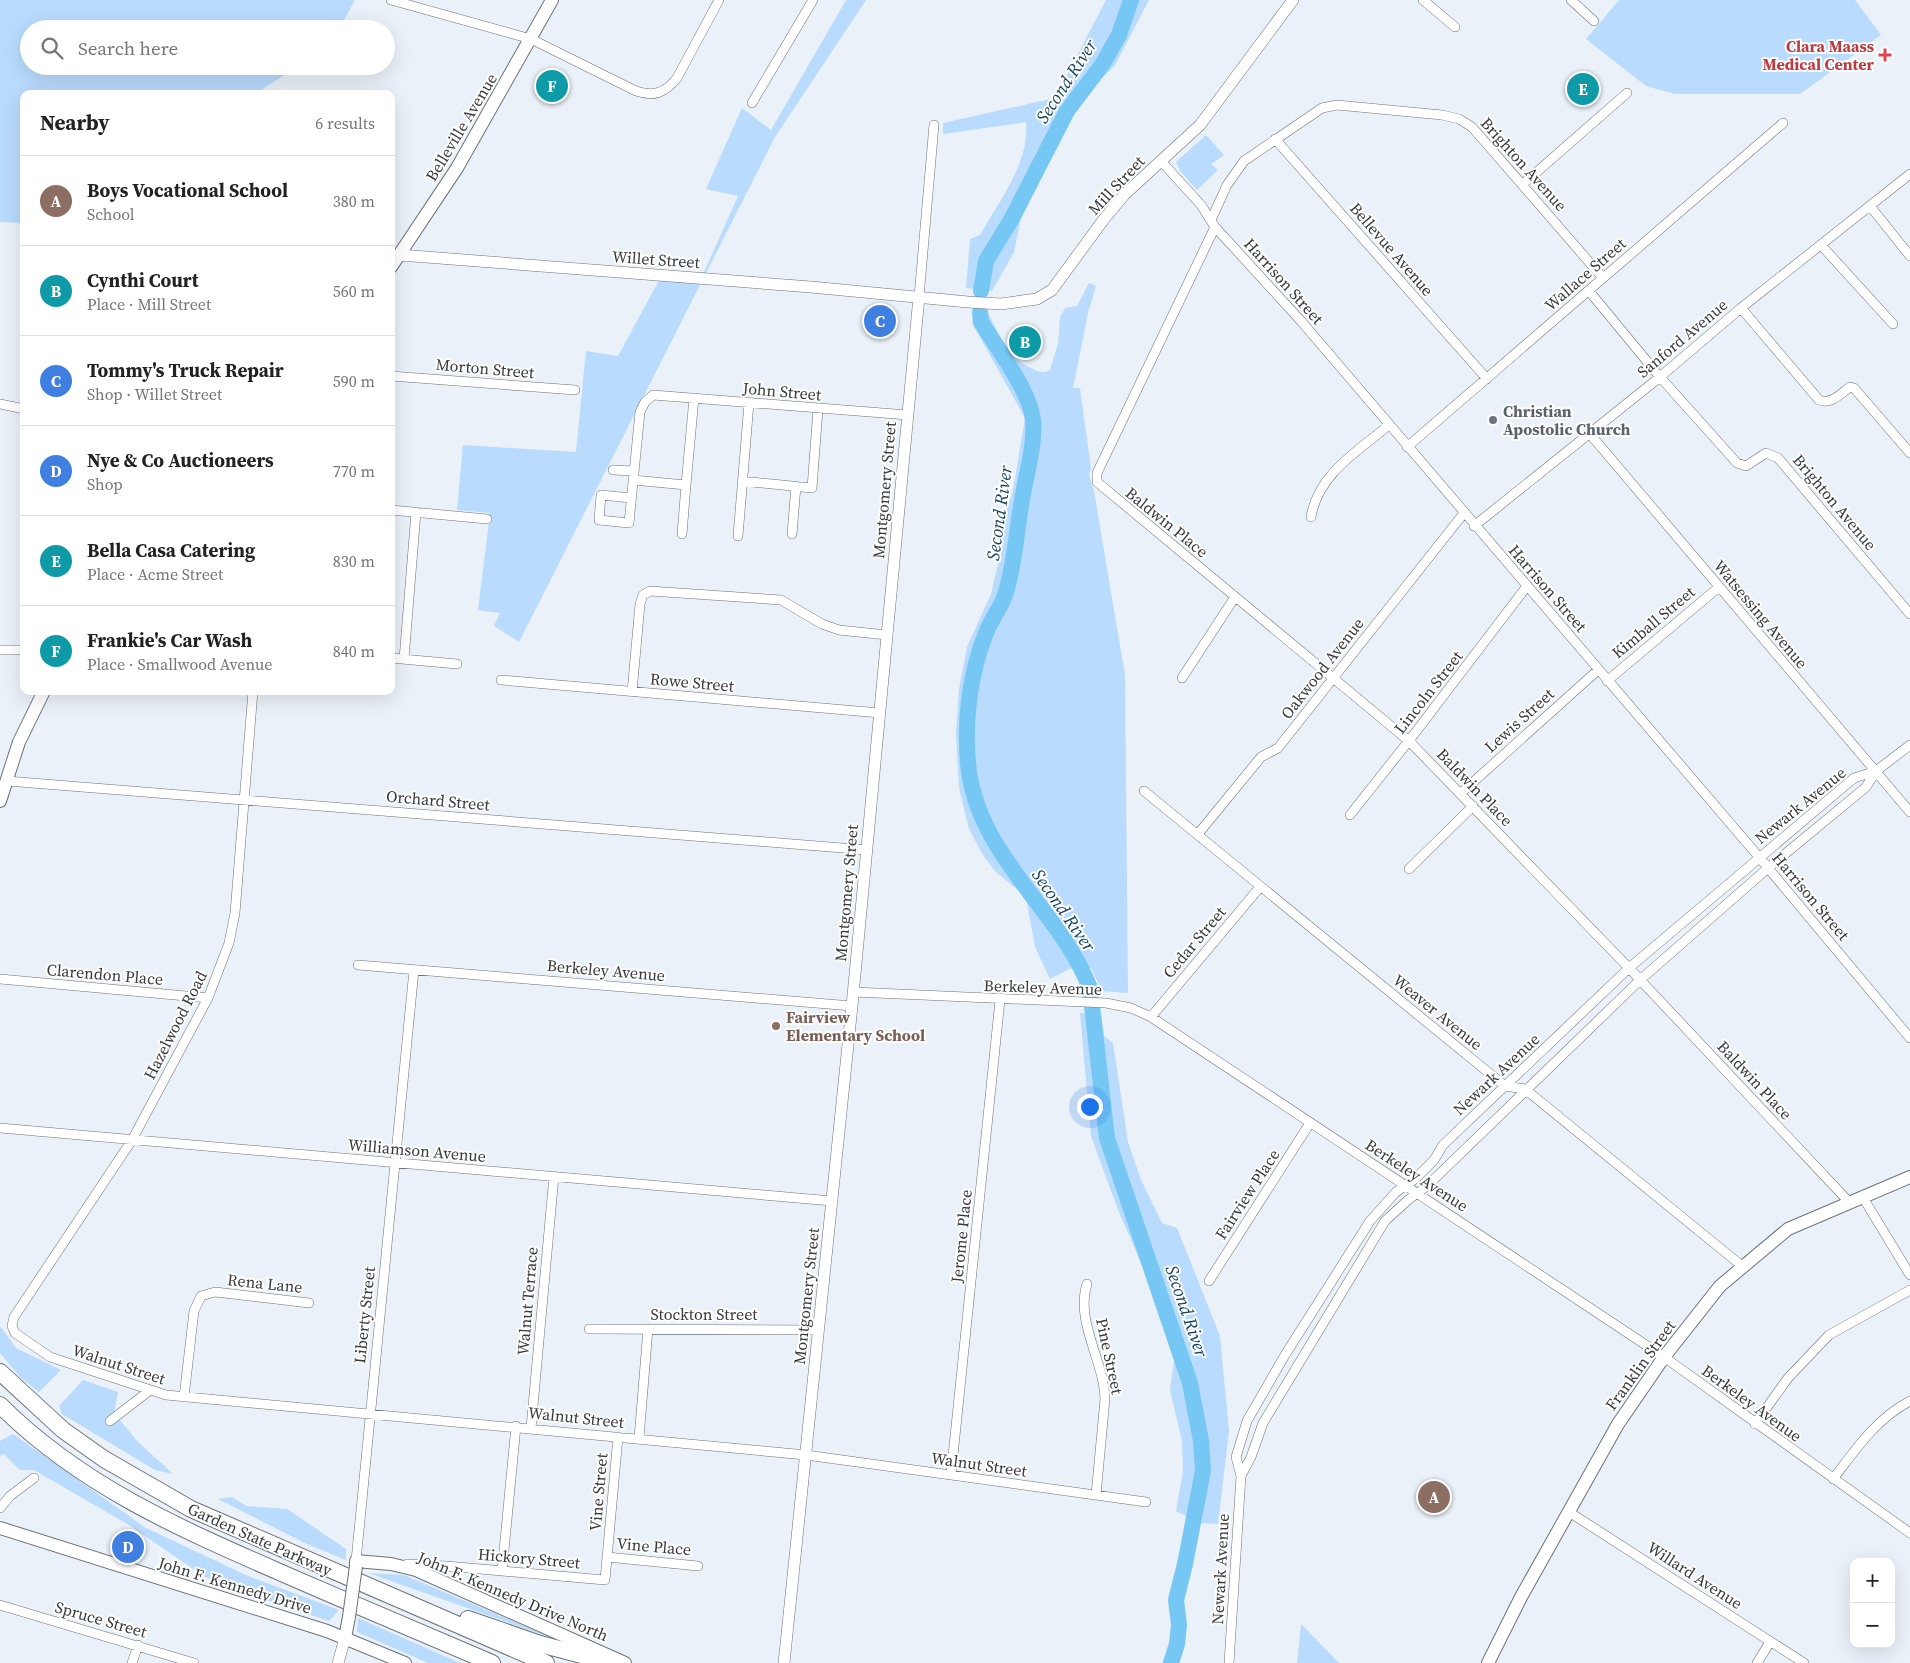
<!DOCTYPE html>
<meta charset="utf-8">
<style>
body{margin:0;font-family:"Source Serif 4",serif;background:#f6f6f6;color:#222}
.controls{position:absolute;right:15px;bottom:15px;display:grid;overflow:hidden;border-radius:10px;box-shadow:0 5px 20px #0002}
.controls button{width:45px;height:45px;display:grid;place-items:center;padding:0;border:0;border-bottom:1px solid #e0e0e0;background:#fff;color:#222;font:25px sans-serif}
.you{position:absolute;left:1089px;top:1106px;width:18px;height:18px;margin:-12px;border:4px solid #fff;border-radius:50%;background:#1a73e8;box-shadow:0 0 0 8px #1a73e833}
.badge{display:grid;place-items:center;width:32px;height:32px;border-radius:50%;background:#2563eb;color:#fff;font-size:16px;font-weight:700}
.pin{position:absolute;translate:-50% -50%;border:2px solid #fff;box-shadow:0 1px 5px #0006}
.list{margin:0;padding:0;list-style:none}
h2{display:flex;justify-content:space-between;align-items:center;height:65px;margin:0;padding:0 20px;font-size:21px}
h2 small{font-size:16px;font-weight:400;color:#767676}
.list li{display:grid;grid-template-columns:32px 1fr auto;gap:15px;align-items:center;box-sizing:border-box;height:90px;padding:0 20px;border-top:1px solid #e0e0e0}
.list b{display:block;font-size:19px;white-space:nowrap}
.list p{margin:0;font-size:16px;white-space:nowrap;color:#767676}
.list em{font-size:16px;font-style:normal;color:#767676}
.icon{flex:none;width:28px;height:28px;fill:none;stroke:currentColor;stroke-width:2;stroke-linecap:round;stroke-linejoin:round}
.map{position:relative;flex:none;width:1910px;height:1663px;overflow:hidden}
.search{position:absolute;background:#fff;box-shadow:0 5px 20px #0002;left:20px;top:20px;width:375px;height:55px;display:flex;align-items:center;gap:12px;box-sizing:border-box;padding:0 18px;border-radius:28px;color:#767676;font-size:19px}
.panel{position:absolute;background:#fff;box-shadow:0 5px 20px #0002;left:20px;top:90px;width:375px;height:605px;border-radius:10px}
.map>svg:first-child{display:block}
</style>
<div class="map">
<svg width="1910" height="1663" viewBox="0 0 1910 1663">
<rect width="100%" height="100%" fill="#eaf1f8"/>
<path fill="#b9dbfd" d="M 0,0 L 355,0 L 339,29 L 29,29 L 29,66 L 298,66 L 255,94 L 24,94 L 24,223 L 0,222 Z
M 846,0 L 866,0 L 775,137 L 519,642 L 494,626 L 500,613 L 478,610 L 490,513 L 457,510 L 463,445 L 576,452 L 586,351 L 618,356 L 662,275 L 704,272 L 738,196 L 706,189 L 742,108 L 771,130 Z
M 1106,0 L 1149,0 L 1114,67 L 1096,83 L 1068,123 L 1021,219 L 1014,252 L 992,291 L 966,288 L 970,239 L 980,235 C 999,201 1030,162 1026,122 L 943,134 L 943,123 L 1055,98 Z
M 1619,0 L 1855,0 L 1881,35 L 1800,94 L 1675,94 L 1646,86 L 1586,39 Z
M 1206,135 L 1224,155 L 1211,164 L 1218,170 L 1197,190 L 1180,171 L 1176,162 Z
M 1089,283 L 1096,286 L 1088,313 L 1073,388 L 1080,388 L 1091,468 L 1089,475 L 1094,491 L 1125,675 L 1128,993 L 1102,991 L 1091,968 L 1069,969 L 1050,979 L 1035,947 L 1027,903 L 1019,891 L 995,871 L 983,855 L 969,829 L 959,788 L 956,733 L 959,689 L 967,647 L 991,594 L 1003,543 L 1005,515 L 1013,490 L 1025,418 L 972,323 L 975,312 L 988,313 C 1000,335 1007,357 1031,368 C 1038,372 1043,374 1050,370 L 1058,344 L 1060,317 L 1065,308 L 1077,306 Z
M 1080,1013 L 1101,1014 L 1104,1036 L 1113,1043 L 1128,1142 L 1141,1180 L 1162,1223 L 1177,1228 L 1220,1336 L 1229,1431 L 1218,1524 L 1200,1523 L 1176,1511 L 1183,1472 L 1182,1441 L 1170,1390 L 1174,1361 L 1148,1279 L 1118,1210 L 1091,1136 Z
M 0,1326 L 16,1348 L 61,1370 L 39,1392 L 20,1377 L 0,1353 Z
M 83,1380 L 118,1392 L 114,1413 L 137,1441 L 173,1474 L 155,1470 L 62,1414 L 59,1406 Z
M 13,1434 L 146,1528 L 248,1576 L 339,1610 L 329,1621 L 247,1594 L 205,1577 L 129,1525 L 34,1470 L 20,1470 L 4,1454 L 0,1456 L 0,1441 Z
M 232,1497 L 246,1506 L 287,1509 L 346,1549 L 346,1560 L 307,1544 L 218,1499 Z
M 368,1573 L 404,1575 L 555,1639 Z
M 358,1618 L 460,1663 L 428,1663 L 357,1632 Z
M 1301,1624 L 1339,1663 L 1297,1663 Z"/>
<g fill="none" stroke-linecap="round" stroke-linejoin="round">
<path stroke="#77c7f5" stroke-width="16" d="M 981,291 L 986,261 L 1011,220 L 1067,111 L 1102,65 L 1119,35 L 1131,0
M 980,312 L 981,322 C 997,348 1026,386 1032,414 C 1037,434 1028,468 1024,489 C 1017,523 1016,558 1006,592 C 1002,607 991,619 986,633 C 970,673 964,720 968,763 C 976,855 1058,907 1090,988 L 1107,1138 L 1190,1383 L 1201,1441 L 1203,1471 L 1185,1564 L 1176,1600 L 1179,1625 L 1177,1644 L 1171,1663"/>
<defs>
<path id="minor" d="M 391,0 L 531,39 L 636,91 C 654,97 665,93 677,78 L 719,0
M 1423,0 L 1455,27
M 1571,0 L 1594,21
M 752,103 L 813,0
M 1275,139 L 1487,379
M 1161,161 L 1201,205 L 1215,227 L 1301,321 L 1753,850 L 1910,1038
M 1523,184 L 1627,93
M 1870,206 L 1910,256
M 1211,220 L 1227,185 L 1244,161 L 1322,108 L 1337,105 L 1442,115 L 1459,119 L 1472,127 L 1603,278
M 1215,227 L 1097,473 L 1097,482 L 1409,741 L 1629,968 L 1850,1203
M 1821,245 L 1893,324
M 1589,291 L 1660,377 L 1737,463 L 1746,466 L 1766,453 L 1778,458 L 1910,614
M 919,297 L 934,125
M 1741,308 L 1819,400 C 1831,405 1840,394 1850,387 L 1854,388 L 1910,453
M 391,376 L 575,390
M 0,404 L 24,409
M 1590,434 L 1910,812
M 1407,447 L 1783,123
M 613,470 L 634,471
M 633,480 L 686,485 L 694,398
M 742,481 L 812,488 L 818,409
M 631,498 L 601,495 L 599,520 L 629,523 L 640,412 L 645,402 L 653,395 L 908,415
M 391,510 L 487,519
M 1311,517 C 1318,474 1358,451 1389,425
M 1474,526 L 1660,377 L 1741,308 L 1910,174
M 682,534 L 686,485
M 792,534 L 796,486
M 738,536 L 749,403
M 0,650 L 24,650
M 391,658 L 457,664
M 404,659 L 416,512
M 1182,678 L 1235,597
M 501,680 L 880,713
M 1607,681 L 1719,587
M 253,691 L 235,913 L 229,943 L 208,998 L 132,1140 L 14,1317 L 12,1326 L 15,1333 L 50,1357 L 166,1395 L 806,1455 L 1146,1502
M 632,692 L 640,604 L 643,595 L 650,591 L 781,600 L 822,624 L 839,630 L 887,635
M 7,781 L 867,850
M 1144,791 L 1505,1086 L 1525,1089 L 1742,1266
M 1461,793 L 1598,670
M 1350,815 L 1415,733 L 1527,586
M 1198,834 L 1261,757 L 1278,748 L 1464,513
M 1409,869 L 1473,806
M 358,965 L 852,1006
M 0,979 L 208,998
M 853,992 L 1106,1003 L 1131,1008 L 1151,1017 L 1664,1357 L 1910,1533
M 1151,1017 L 1260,887
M 0,1128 L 832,1201
M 1862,1196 L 1910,1275
M 1209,1281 L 1310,1123
M 1087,1284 C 1075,1321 1104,1361 1105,1399 L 1096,1495
M 589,1329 L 819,1330
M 184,1397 L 194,1311 L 201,1296 L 215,1292 L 309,1303
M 110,1421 L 149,1391
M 1755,1424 L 1788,1378 L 1829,1335 L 1910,1290
M 531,1428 L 554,1176
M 639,1438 L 648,1329
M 951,1475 L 1000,1000
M 1241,1476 L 1251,1457 L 1263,1423 L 1385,1221 L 1408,1200 L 1427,1186 L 1640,980 L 1768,868 L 1866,787 L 1876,771
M 1833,1479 C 1856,1449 1876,1419 1910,1401
M 0,1508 L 10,1496 L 34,1478
M 1569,1512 L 1804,1663
M 607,1557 L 698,1566
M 356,1561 L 414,970
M 407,1564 L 446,1566 L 605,1580 L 618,1437
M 502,1571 L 516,1426
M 0,1605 L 194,1663
M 132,1663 L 138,1645
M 1229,1663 L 1241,1476 L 1236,1457 L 1247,1421 L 1285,1355 L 1370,1221 L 1396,1192 L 1415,1179 L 1434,1160 L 1443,1145 L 1629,968 L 1854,778 L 1876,771 L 1910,745
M 1757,1663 L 1770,1642"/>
<path id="tertiary" d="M 400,255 L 811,287 L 968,302 L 1001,304 L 1037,299 L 1052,290 L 1104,219 L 1125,194 L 1200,125 L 1293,0
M 338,1663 L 345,1638
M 784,1663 L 852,1006 L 919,297"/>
<path id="secondary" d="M 391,267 L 457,168 L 552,0
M 0,801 L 19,742 L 44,691
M 0,1528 L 327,1631 L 405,1663
M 356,1566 L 356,1561 L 391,1564 L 416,1570 L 625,1663
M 345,1638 L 349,1617
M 1488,1663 L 1521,1597 L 1618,1424 L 1664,1357 L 1720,1286 L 1788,1229 L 1910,1177"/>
<path id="motorway" d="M 0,1372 L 63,1430 L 104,1459 L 191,1509 L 546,1663
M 0,1405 C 81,1486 181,1529 284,1574 C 353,1604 422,1633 492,1663
M 468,1619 L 540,1644 L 612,1663"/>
</defs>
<use href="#minor" stroke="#6c7278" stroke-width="10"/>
<use href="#tertiary" stroke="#6c7278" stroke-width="12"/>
<use href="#secondary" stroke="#6c7278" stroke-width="14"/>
<use href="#motorway" stroke="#6c7278" stroke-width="18"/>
<use href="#minor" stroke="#fff" stroke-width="9"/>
<use href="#tertiary" stroke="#fff" stroke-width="11"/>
<use href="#secondary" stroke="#fff" stroke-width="12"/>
<use href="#motorway" stroke="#fff" stroke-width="16"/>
<defs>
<path id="secondary-bridge" d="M 349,1617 L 356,1566"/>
</defs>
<use href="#secondary-bridge" stroke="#6c7278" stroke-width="14" stroke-linecap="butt"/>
<use href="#secondary-bridge" stroke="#fff" stroke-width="12"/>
</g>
<path fill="#e0444e" stroke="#fdfefd" stroke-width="2" d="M1882.5 47.5h5v5h5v5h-5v5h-5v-5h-5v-5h5z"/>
<circle fill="#6b7280" stroke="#fdfefd" stroke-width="2" cx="1493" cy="420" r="5"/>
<circle fill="#8d6e63" stroke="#fdfefd" stroke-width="2" cx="776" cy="1026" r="5"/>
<g text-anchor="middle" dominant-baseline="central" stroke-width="4" stroke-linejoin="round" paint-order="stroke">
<g font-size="16" font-weight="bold" fill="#be3a42" stroke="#fdfefd" text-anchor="end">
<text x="1874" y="46">Clara Maass<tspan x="1874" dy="18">Medical Center</tspan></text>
</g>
<g font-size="16" fill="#37393c" stroke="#fdfefd">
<text transform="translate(461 127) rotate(-59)">Belleville Avenue</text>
<text transform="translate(1524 164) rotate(48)">Brighton Avenue</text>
<text transform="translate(1116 185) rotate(-47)">Mill Street</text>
<text transform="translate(1392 249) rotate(49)">Bellevue Avenue</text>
<text transform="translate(656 259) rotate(4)">Willet Street</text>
<text transform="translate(1585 274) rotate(-41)">Wallace Street</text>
<text transform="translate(1284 281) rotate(48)">Harrison Street</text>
<text transform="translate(1682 338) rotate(-40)">Sanford Avenue</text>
<text transform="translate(485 368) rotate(5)">Morton Street</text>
<text transform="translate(782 391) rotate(5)">John Street</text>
<text transform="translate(884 490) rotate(-85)">Montgomery Street</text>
<text transform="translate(1835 502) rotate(50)">Brighton Avenue</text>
<text transform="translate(1167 522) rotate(39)">Baldwin Place</text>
<text transform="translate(1548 588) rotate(49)">Harrison Street</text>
<text transform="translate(1761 614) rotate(50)">Watsessing Avenue</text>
<text transform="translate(1653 622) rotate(-40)">Kimball Street</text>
<text transform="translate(1322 668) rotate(-52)">Oakwood Avenue</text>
<text transform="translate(692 682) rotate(5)">Rowe Street</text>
<text transform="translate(1428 692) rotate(-52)">Lincoln Street</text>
<text transform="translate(1519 720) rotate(-42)">Lewis Street</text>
<text transform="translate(1475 787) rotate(46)">Baldwin Place</text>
<text transform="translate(438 800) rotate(5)">Orchard Street</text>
<text transform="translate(1800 805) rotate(-39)">Newark Avenue</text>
<text transform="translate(846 893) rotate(-85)">Montgomery Street</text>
<text transform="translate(1811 896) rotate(50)">Harrison Street</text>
<text transform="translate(1194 942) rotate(-50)">Cedar Street</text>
<text transform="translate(606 970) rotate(5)">Berkeley Avenue</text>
<text transform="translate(105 974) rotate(5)">Clarendon Place</text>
<text transform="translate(1043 987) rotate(2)">Berkeley Avenue</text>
<text transform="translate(1438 1012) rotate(39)">Weaver Avenue</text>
<text transform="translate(175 1025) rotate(-63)">Hazelwood Road</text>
<text transform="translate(1496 1074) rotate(-43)">Newark Avenue</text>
<text transform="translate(1755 1080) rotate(47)">Baldwin Place</text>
<text transform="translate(417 1150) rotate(5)">Williamson Avenue</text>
<text transform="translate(1417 1175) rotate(33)">Berkeley Avenue</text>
<text transform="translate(1247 1194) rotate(-57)">Fairview Place</text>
<text transform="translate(961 1236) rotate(-84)">Jerome Place</text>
<text transform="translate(265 1283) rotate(6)">Rena Lane</text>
<text transform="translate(806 1296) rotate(-84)">Montgomery Street</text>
<text transform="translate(527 1301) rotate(-85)">Walnut Terrace</text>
<text x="704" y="1314">Stockton Street</text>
<text transform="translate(364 1315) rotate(-84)">Liberty Street</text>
<text transform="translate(1110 1356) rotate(78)">Pine Street</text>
<text transform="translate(119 1364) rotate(18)">Walnut Street</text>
<text transform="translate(1640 1365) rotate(-54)">Franklin Street</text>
<text transform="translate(1752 1403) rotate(36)">Berkeley Avenue</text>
<text transform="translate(576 1417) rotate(6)">Walnut Street</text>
<text transform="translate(979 1464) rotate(8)">Walnut Street</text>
<text transform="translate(598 1492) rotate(-85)">Vine Street</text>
<text transform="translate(260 1539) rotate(24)">Garden State Parkway</text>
<text transform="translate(654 1546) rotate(5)">Vine Place</text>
<text transform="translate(529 1558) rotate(5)">Hickory Street</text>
<text transform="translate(1220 1569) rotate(-87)">Newark Avenue</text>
<text transform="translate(1695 1575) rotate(33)">Willard Avenue</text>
<text transform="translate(235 1585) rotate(17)">John F. Kennedy Drive</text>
<text transform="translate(513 1596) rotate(23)">John F. Kennedy Drive North</text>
<text transform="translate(101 1619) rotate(16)">Spruce Street</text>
</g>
<g font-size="16" font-weight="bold" fill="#5b616d" stroke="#fdfefd" text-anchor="start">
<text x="1503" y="411">Christian<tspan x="1503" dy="18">Apostolic Church</tspan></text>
</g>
<g font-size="16" font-weight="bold" fill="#785e54" stroke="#fdfefd" text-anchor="start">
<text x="786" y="1017">Fairview<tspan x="786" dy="18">Elementary School</tspan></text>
</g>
<g font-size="18" font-style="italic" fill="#17445c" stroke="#fdfefd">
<text transform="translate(1066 81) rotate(-57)">Second River</text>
<text transform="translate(999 513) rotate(-82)">Second River</text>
<text transform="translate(1064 910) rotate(55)">Second River</text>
<text transform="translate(1187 1311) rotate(71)">Second River</text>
</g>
</g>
</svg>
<div class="controls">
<button>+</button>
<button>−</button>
</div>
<div class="you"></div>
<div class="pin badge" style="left:1434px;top:1497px;background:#8d6e63">A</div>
<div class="pin badge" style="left:1025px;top:342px;background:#0f9aa8">B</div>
<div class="pin badge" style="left:880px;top:321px;background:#3f7fe0">C</div>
<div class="pin badge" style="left:128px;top:1547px;background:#3f7fe0">D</div>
<div class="pin badge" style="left:1583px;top:89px;background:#0f9aa8">E</div>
<div class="pin badge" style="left:552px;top:86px;background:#0f9aa8">F</div>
<div class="search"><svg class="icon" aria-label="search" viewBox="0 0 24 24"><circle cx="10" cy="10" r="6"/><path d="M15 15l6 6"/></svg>Search here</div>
<section class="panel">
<h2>Nearby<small>6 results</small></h2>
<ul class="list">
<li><span class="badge" style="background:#8d6e63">A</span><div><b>Boys Vocational School</b><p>School</p></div><em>380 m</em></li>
<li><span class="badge" style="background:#0f9aa8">B</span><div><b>Cynthi Court</b><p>Place · Mill Street</p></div><em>560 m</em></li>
<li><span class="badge" style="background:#3f7fe0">C</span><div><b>Tommy's Truck Repair</b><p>Shop · Willet Street</p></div><em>590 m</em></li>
<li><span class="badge" style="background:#3f7fe0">D</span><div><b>Nye &amp; Co Auctioneers</b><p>Shop</p></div><em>770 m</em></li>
<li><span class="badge" style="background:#0f9aa8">E</span><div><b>Bella Casa Catering</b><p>Place · Acme Street</p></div><em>830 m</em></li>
<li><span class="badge" style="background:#0f9aa8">F</span><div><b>Frankie's Car Wash</b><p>Place · Smallwood Avenue</p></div><em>840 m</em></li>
</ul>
</section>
</div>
